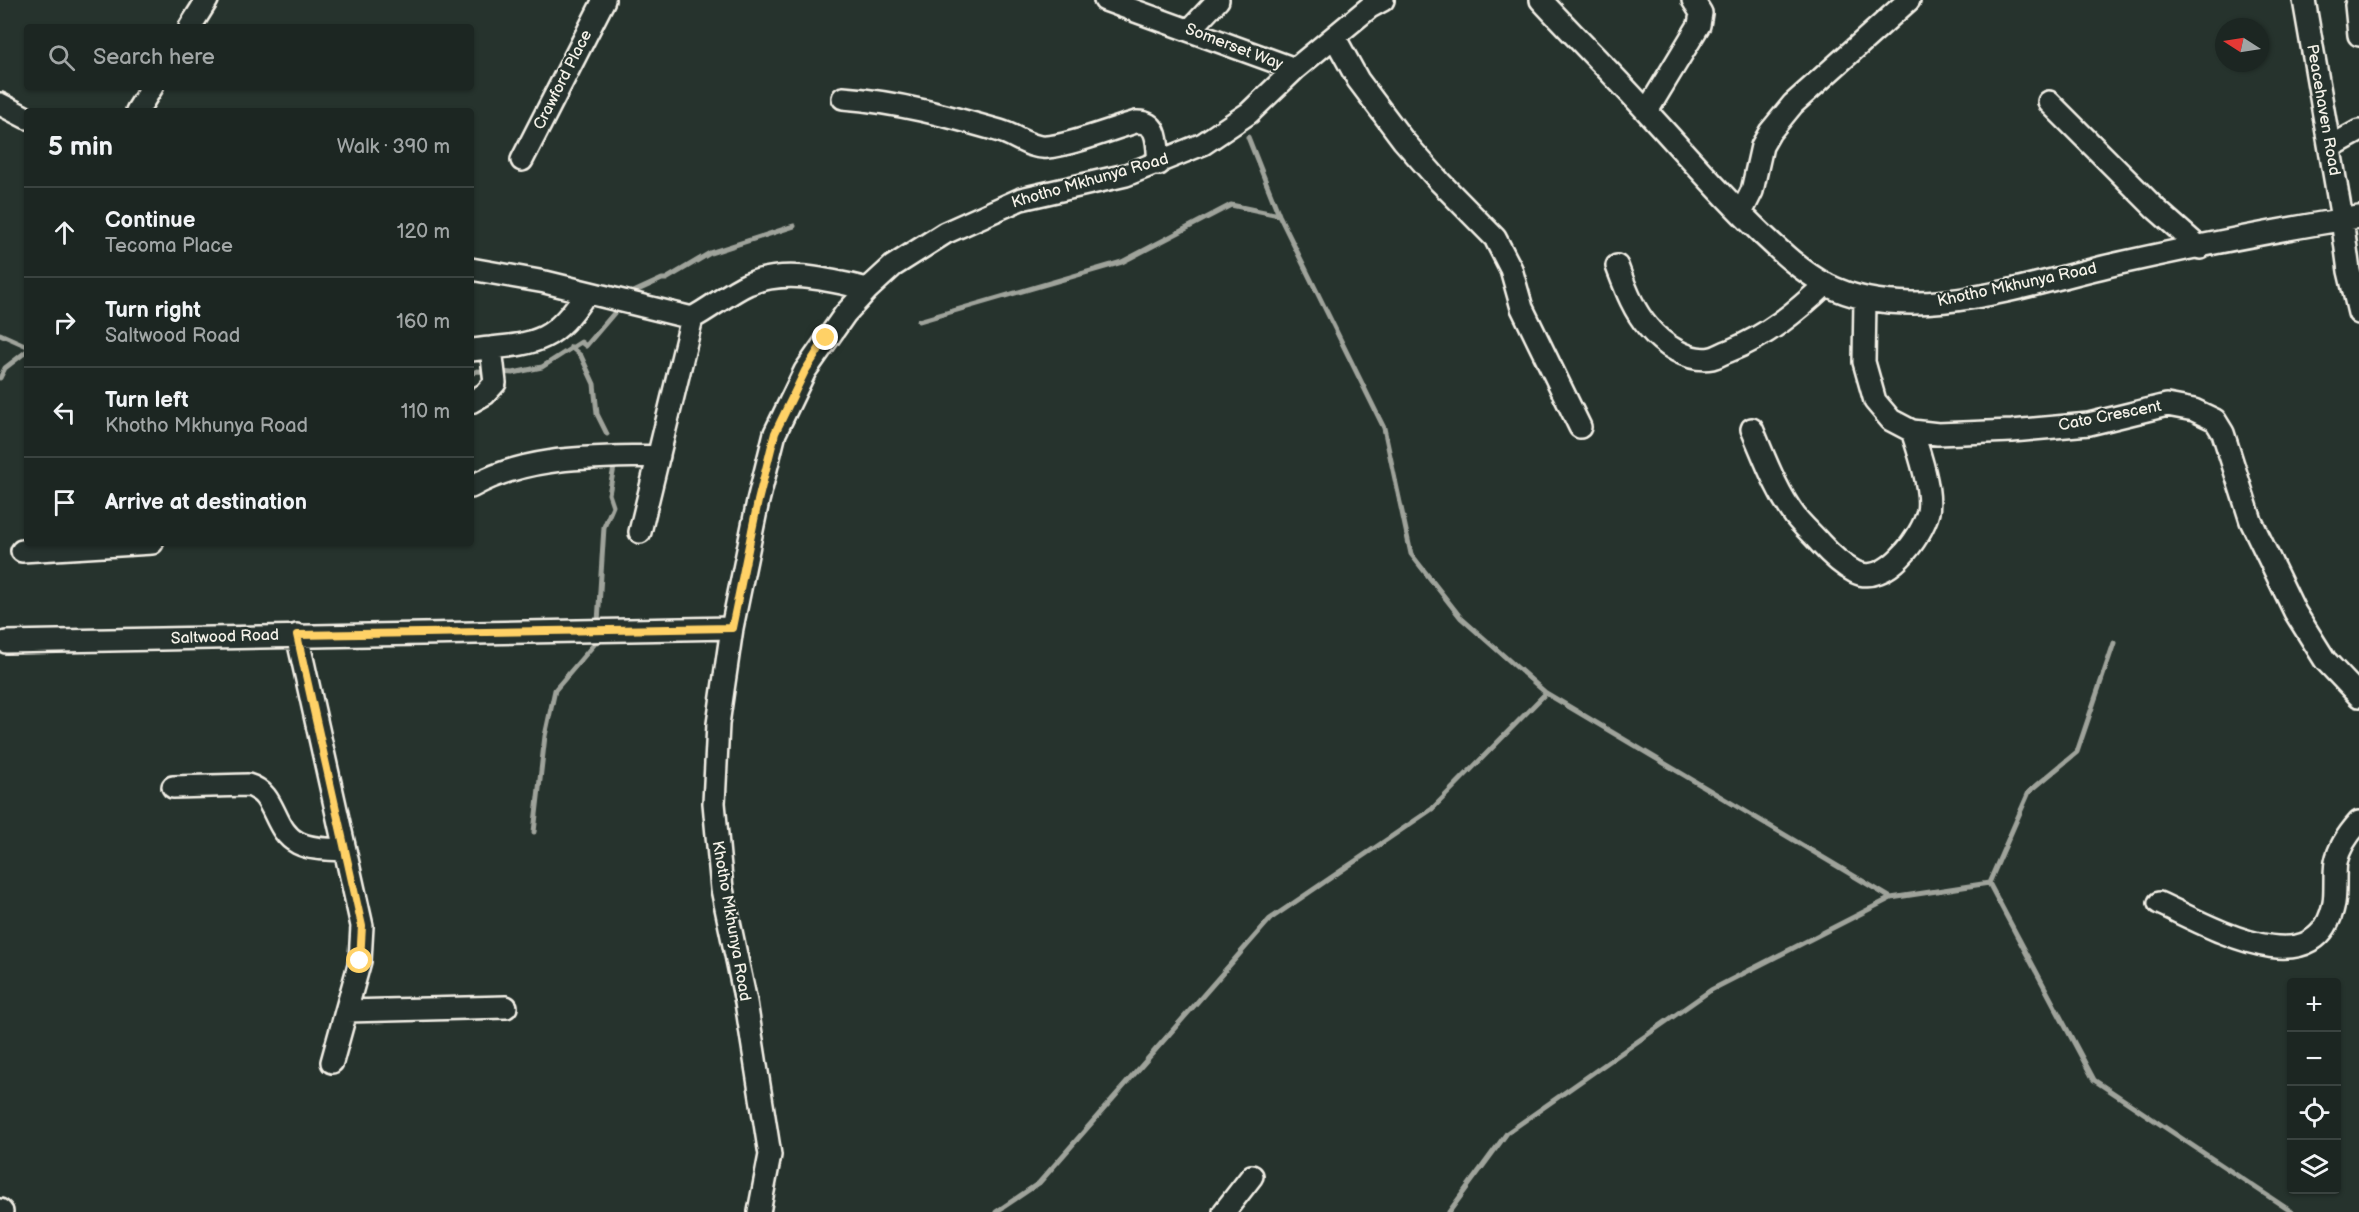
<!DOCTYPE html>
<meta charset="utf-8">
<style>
body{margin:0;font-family:"Balsamiq Sans",sans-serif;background:#252e2a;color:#f1f3f6}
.controls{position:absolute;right:18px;bottom:18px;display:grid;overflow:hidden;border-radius:6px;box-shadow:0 2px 4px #0004}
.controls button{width:54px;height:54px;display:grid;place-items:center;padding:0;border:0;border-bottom:2px solid #3a4340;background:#1c2622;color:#f1f3f6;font:30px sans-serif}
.compass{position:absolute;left:2215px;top:18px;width:54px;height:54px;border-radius:50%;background:#1c2622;box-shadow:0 2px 4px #0004;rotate:282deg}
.stop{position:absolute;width:18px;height:18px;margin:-14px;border:4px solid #ffd166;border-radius:50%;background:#fff}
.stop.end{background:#ffd166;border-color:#fff;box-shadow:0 2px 6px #0008}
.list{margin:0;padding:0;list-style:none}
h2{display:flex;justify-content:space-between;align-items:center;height:78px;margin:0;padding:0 24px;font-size:26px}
h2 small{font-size:20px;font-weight:400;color:#a0a5a5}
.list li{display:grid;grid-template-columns:39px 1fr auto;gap:18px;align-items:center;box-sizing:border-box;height:90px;padding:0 24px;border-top:2px solid #3a4340}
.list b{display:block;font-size:22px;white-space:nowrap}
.list p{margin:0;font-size:20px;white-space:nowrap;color:#a0a5a5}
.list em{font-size:20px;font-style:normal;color:#a0a5a5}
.icon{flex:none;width:33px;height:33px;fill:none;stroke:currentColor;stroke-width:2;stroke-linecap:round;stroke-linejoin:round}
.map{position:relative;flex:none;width:2359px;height:1212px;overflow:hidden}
.search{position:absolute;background:#1c2622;box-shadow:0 2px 4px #0004;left:24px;top:24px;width:450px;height:66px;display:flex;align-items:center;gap:15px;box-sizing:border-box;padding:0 21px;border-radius:6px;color:#a0a5a5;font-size:22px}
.panel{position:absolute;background:#1c2622;box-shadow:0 2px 4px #0004;left:24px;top:108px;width:450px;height:438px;border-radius:6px}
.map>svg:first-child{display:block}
</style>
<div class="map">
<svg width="2359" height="1212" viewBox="0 0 2359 1212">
<rect width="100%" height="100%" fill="#26332d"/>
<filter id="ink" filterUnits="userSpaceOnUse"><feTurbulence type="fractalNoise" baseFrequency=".0167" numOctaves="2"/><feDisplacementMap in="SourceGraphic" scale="12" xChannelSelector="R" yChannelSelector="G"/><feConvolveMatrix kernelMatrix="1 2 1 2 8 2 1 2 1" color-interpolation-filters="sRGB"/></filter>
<g filter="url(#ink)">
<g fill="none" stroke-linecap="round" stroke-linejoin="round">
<path stroke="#9fa39b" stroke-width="5" d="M 1248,137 L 1279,215 L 1384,428 L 1411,554 L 1461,618 L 1546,693 L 1891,898 L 1989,883 L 2094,1080 L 2292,1212
M 627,295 L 662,279 L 666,279 L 710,253 L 794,226
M 919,321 L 1122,262 L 1231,205 L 1279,215
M 0,334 L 27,346
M 571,347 L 581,356 L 594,384 L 597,414 L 607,434
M 499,372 L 513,373 L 542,367 L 581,342 L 586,346 L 621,305
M 471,374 L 477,371 L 489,372
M 0,378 L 5,368 L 27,351
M 598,622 L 604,527 L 613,506 L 609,494 L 614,467
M 534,832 L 545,736 L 555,690 L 597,641
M 1989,883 L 2029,792 L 2077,752 L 2114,643
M 996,1212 L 1039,1183 L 1270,919 L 1432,809 L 1546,693
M 1449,1212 L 1507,1133 L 1711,990 L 1891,898"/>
<defs>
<path id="minor" d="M 1105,0 L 1295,69
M 1541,0 C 1576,38 1614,75 1649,114 C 1686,154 1721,195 1760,232 C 1781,252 1801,271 1827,285 C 1915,329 2035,281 2125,262 C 2202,245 2281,229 2359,217
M 2304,0 L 2342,219 L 2349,271 L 2359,313
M 2356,5 L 2359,35
M 190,27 L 207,0
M 1190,30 L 1218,0
M 1335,38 L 1358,80 L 1403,140 L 1440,182 L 1495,238 L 1511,269 L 1522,308 L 1580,427
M 843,98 C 897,102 948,116 1000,131 C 1015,135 1031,149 1047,147 C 1072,145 1111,129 1136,122 C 1160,121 1157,145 1159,164
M 2049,102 L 2156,209 L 2200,248
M 0,104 L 27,118
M 137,111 L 152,87
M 1647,111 L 1699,25 L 1701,13 L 1693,0
M 2330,147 L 2359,131
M 522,160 L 604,0
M 1741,213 L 1752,191 L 1762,146 L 1770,132 L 1793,104 L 1909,0
M 1617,266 C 1625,287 1633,310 1648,327 C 1662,344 1689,363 1712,358 C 1717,357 1723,353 1729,351 C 1767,336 1796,312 1826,284
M 471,269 L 545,282 L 692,318 C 711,308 730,292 748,284 C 787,268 829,280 868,289
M 1865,299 L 1864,362 L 1875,401 L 1891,420 L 1912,431 L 1938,434 L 2012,431 L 2089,424 L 2167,405 L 2194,410 L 2215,420 L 2223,433 L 2251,521 L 2295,612 L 2325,660 L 2359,696
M 471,350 C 532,343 551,348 586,293
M 471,402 L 485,394 L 495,383 L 491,348
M 1752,429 C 1765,459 1776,490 1795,516 C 1802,525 1812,534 1820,543 C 1830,554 1841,565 1855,572 C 1885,587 1922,537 1928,512 C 1932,490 1919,452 1912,431
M 471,487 C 530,454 594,458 659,456
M 640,532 L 692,318
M 22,551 L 152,543
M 297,635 L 362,926 L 360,961 L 332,1062
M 6,642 L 732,628
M 173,787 L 248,785 C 277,793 272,830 298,843 C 312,850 330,849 345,850
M 2159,903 C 2206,924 2317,991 2334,903 C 2336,890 2334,875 2336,862 C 2339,847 2349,833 2359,822
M 347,1011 L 506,1007
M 0,1210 L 2,1212
M 759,1212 L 770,1155 L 746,1002 L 722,889 L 714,803 L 718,724 L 732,628 L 758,501 L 775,433 L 805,371 L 845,314 L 868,289 L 893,266 L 945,233 L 1021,199 L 1126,175 L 1203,144 L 1249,113 L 1295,69 L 1370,7 L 1383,0
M 1224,1212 L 1252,1176"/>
</defs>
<use href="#minor" stroke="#f4f1e8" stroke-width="26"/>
<use href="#minor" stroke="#26332d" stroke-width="21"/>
</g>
</g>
<g fill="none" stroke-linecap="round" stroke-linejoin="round" filter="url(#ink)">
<path stroke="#ffd166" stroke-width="8" d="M 360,961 L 362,926 L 297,635 L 732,628 L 758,501 L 775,433 L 805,371 L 826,338"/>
</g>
<g text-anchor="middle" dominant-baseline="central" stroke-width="4.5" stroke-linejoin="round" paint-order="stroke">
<g font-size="16" fill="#f4f1e8" stroke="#26332d">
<text transform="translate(1234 47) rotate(21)">Somerset Way</text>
<text transform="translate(563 80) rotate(-63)">Crawford Place</text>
<text transform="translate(2323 110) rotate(80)">Peacehaven Road</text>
<text transform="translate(1090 181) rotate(-16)">Khotho Mkhunya Road</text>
<text transform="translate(2017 285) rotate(-12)">Khotho Mkhunya Road</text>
<text transform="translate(2110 416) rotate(-11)">Cato Crescent</text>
<text transform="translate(225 637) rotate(-2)">Saltwood Road</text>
<text transform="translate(731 921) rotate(80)">Khotho Mkhunya Road</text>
</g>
</g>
</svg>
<div class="controls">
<button>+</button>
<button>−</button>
<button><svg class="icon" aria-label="locate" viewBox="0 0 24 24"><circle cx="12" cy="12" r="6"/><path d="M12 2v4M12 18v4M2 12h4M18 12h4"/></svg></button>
<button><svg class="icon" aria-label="layers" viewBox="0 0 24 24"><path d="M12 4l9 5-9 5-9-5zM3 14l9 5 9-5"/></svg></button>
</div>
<svg class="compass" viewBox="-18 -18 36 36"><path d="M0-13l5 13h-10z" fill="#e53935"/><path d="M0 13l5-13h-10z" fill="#a0a5a5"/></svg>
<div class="stop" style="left:360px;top:961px"></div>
<div class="stop end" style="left:826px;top:338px"></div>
<div class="search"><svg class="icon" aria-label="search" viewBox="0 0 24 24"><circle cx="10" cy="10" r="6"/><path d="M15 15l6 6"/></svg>Search here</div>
<section class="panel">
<h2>5 min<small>Walk · 390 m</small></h2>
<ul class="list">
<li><svg class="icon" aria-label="ahead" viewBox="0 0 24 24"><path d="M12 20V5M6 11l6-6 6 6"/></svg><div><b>Continue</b><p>Tecoma Place</p></div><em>120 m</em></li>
<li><svg class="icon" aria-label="right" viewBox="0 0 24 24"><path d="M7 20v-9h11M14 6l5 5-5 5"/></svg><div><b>Turn right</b><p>Saltwood Road</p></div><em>160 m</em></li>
<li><svg class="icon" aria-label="left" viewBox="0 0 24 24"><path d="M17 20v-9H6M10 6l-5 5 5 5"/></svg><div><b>Turn left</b><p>Khotho Mkhunya Road</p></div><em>110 m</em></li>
<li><svg class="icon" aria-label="arrive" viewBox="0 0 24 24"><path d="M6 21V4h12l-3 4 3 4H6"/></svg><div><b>Arrive at destination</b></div></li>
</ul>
</section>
</div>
